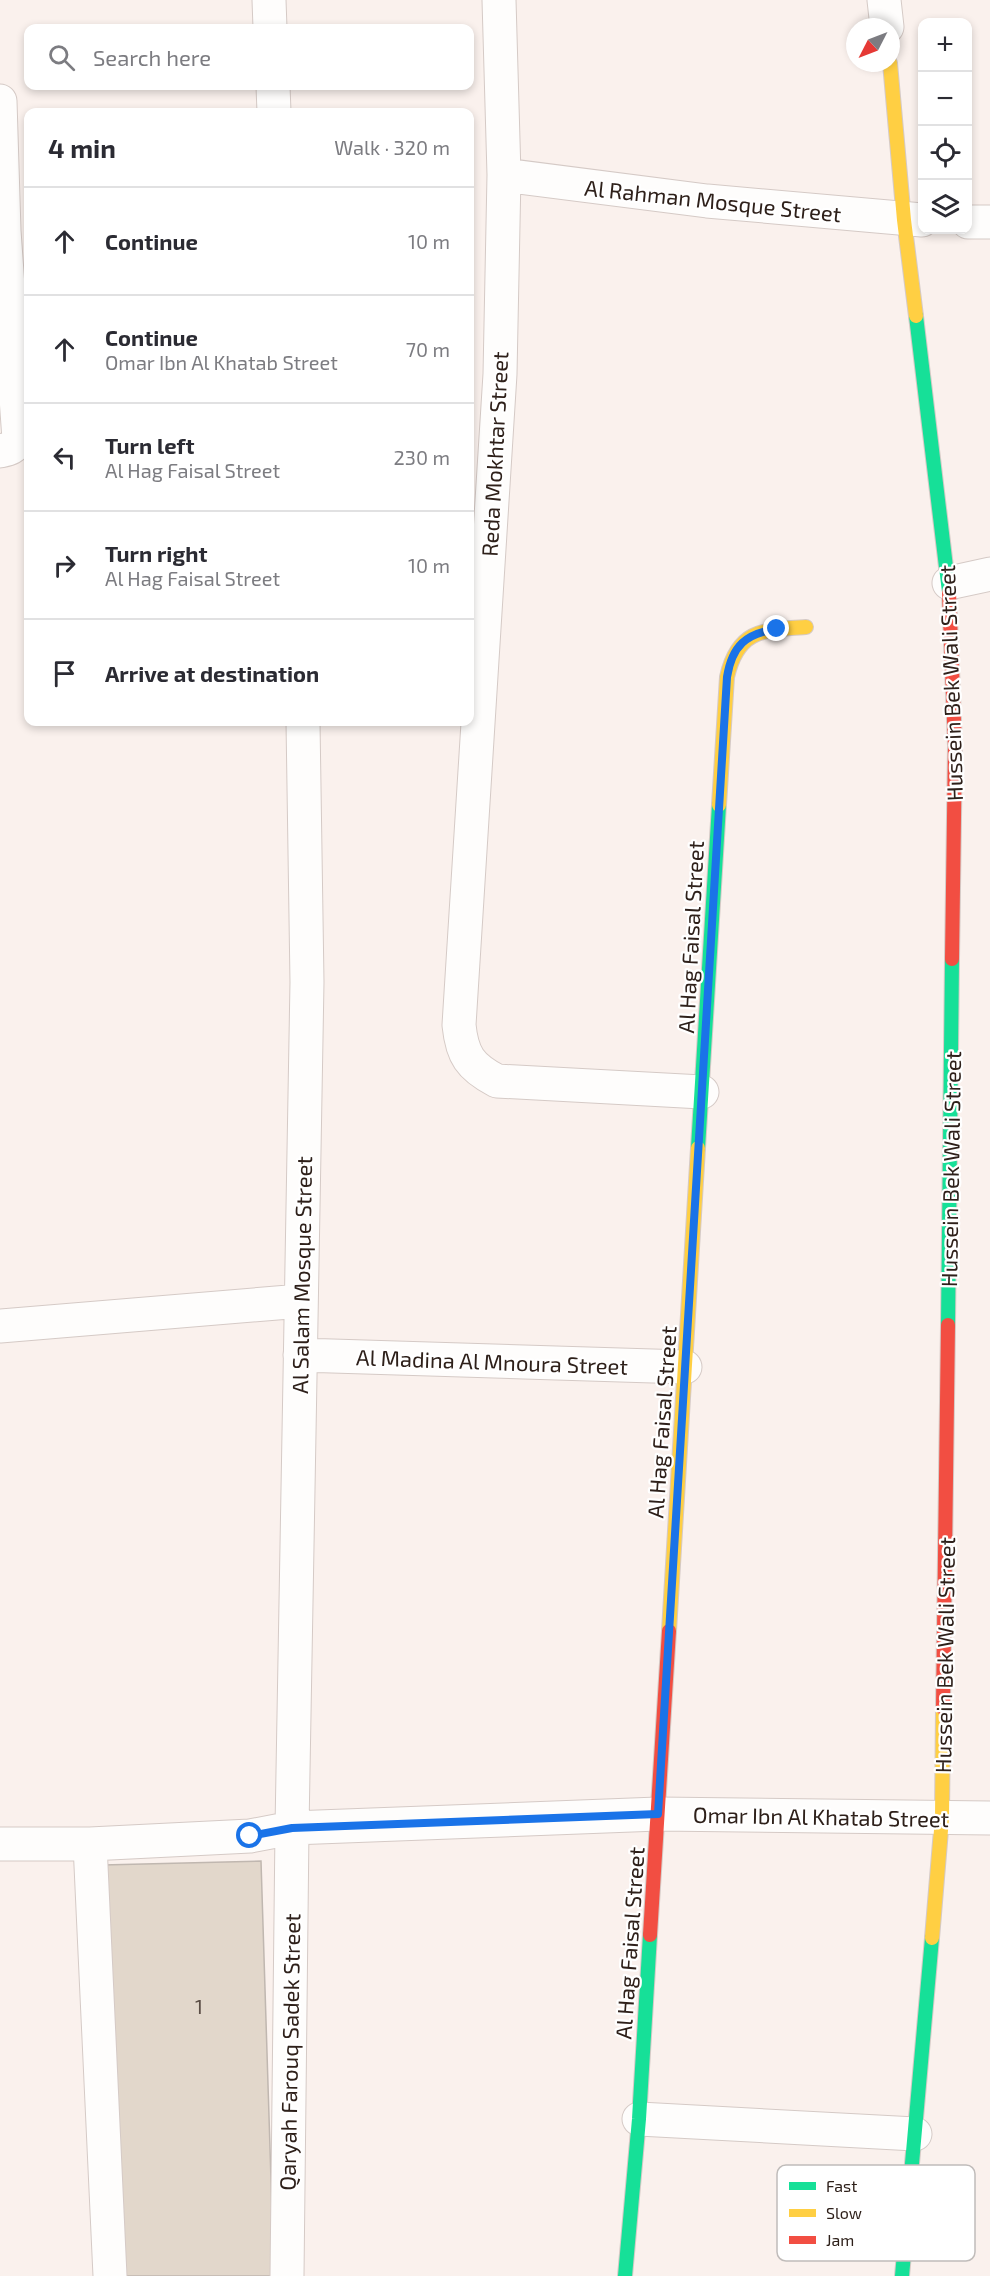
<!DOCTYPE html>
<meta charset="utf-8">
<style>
body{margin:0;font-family:"Exo 2",sans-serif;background:#f7f7f7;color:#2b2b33}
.controls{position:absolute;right:18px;top:18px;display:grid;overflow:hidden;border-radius:12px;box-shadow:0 3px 9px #0003}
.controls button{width:54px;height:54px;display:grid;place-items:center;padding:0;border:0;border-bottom:2px solid #e1e1e2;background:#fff;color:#2b2b33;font:30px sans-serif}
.compass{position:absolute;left:846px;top:18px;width:54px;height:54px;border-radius:50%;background:#fff;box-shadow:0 3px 9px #0003;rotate:228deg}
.stop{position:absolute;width:18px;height:18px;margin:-14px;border:4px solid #1a73e8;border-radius:50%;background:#fff}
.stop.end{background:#1a73e8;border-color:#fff;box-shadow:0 2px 6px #0008}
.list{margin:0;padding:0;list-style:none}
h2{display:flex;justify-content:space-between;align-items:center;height:78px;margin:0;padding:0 24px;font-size:26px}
h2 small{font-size:20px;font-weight:400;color:#7c7c81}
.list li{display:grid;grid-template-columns:39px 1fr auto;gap:18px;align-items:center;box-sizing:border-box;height:108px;padding:0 24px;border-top:2px solid #e1e1e2}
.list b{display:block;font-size:22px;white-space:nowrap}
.list p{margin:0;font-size:20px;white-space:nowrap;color:#7c7c81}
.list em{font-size:20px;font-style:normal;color:#7c7c81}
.icon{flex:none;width:33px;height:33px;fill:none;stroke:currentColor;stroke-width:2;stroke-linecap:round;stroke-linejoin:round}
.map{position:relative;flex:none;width:990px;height:2276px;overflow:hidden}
.search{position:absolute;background:#fff;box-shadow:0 3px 9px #0003;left:24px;top:24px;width:450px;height:66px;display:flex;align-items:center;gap:15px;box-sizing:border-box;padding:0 21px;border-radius:12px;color:#7c7c81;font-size:22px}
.panel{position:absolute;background:#fff;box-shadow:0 3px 9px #0003;left:24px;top:108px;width:450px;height:618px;border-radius:12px}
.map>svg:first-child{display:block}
</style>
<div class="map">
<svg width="990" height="2276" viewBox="0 0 990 2276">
<rect width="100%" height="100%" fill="#faf1ed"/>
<path fill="#e2d7cb" stroke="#c0b7b0" stroke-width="1.5" d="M 261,1861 L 274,2276 L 116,2276 L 103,1865 Z"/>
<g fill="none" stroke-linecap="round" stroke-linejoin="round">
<defs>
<path id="street" d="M 269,0 L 270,28
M 499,0 L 504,175 L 500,374 L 459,1025 C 462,1055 470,1067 497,1081 L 702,1092
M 884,0 L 887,27
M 273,86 L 274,112
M 0,101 L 4,231 L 19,439 C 14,448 9,449 0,451
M 504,175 L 707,201 L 922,220
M 968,222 L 990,222
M 949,583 L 990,574
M 0,1326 L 301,1301
M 300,1355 L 685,1367
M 0,1844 L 90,1844 L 250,1836 L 292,1828 L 658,1814 L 990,1818
M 90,1844 L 110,2276
M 639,2119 L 915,2134
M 287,2276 L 292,1828 L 307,982 L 303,722"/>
<path id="fast" d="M 916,316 L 949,592
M 698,1148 L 719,805
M 948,1325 L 952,959
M 625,2276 L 639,2119 L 650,1935
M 902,2276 L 932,1938"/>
<path id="slow" d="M 890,63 L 904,220 L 916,316
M 719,805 L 727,677 C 738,629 763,630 806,627
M 669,1631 L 698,1148
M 932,1938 L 942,1818 L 943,1708"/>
<path id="jam" d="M 949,592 L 955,746 L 952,959
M 943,1708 L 948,1325
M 650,1935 L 669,1631"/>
</defs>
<use href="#street" stroke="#d5cac6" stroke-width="35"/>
<use href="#fast" stroke="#d5cac6" stroke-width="16"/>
<use href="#slow" stroke="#d5cac6" stroke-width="16"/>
<use href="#jam" stroke="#d5cac6" stroke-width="16"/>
<use href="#street" stroke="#fefdfc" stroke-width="33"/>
<use href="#fast" stroke="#16e098" stroke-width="14"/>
<use href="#slow" stroke="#ffcf43" stroke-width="14"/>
<use href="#jam" stroke="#f24e42" stroke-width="14"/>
</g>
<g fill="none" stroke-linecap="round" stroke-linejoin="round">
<path stroke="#1a73e8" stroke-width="8" d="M 250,1836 L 292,1828 L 658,1814 L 727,677 C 732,646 746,633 777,629"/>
</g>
<g text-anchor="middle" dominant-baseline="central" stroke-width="4.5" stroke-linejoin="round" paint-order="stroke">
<g font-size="20" fill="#5b4e46">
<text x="199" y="2006">1</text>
</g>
<g font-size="22" fill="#2e201a" stroke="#fff">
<text transform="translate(713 200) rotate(6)">Al Rahman Mosque Street</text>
<text transform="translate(494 454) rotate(-87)">Reda Mokhtar Street</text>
<text transform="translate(950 683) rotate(-92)">Hussein Bek Wali Street</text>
<text transform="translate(690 937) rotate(-87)">Al Hag Faisal Street</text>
<text transform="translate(950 1169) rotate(-89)">Hussein Bek Wali Street</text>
<text transform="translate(301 1275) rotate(-89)">Al Salam Mosque Street</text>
<text transform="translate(492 1361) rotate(2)">Al Madina Al Mnoura Street</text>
<text transform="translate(661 1422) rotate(-86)">Al Hag Faisal Street</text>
<text transform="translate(944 1655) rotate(-89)">Hussein Bek Wali Street</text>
<text transform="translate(821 1816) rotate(1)">Omar Ibn Al Khatab Street</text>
<text transform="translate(629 1943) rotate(-86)">Al Hag Faisal Street</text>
<text transform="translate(289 2052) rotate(-89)">Qaryah Farouq Sadek Street</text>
</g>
</g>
<rect x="777" y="2165" width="198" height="96" rx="9" fill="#fff" stroke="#c0bcba" stroke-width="1.5"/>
<rect x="789" y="2182" width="27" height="8" fill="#16e098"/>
<rect x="789" y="2209" width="27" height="8" fill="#ffcf43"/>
<rect x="789" y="2236" width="27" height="8" fill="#f24e42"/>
<g font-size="16" fill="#2e201a">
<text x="826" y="2192">Fast</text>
<text x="826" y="2219">Slow</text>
<text x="826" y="2246">Jam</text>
</g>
</svg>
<div class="controls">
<button>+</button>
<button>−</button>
<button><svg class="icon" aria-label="locate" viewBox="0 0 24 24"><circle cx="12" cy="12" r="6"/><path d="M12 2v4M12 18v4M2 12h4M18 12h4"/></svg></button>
<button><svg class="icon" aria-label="layers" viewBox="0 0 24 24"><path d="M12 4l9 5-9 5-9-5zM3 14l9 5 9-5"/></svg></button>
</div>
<svg class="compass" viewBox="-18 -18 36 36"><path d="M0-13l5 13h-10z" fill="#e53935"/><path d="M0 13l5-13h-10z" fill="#7c7c81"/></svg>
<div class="stop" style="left:250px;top:1836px"></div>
<div class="stop end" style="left:777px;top:629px"></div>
<div class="search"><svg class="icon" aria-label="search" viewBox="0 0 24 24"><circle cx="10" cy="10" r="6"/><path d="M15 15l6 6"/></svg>Search here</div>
<section class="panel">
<h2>4 min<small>Walk · 320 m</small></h2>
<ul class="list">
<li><svg class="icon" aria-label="ahead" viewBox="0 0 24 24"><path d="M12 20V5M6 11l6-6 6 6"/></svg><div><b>Continue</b></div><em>10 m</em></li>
<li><svg class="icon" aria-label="ahead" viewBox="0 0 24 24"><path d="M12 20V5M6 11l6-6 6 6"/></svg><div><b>Continue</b><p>Omar Ibn Al Khatab Street</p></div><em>70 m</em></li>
<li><svg class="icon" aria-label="left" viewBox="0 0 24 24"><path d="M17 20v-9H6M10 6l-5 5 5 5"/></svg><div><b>Turn left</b><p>Al Hag Faisal Street</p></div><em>230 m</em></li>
<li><svg class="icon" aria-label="right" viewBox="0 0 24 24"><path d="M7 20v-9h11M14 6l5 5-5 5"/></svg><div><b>Turn right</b><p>Al Hag Faisal Street</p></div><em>10 m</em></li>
<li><svg class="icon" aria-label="arrive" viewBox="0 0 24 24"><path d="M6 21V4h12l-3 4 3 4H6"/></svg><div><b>Arrive at destination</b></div></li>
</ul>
</section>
</div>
